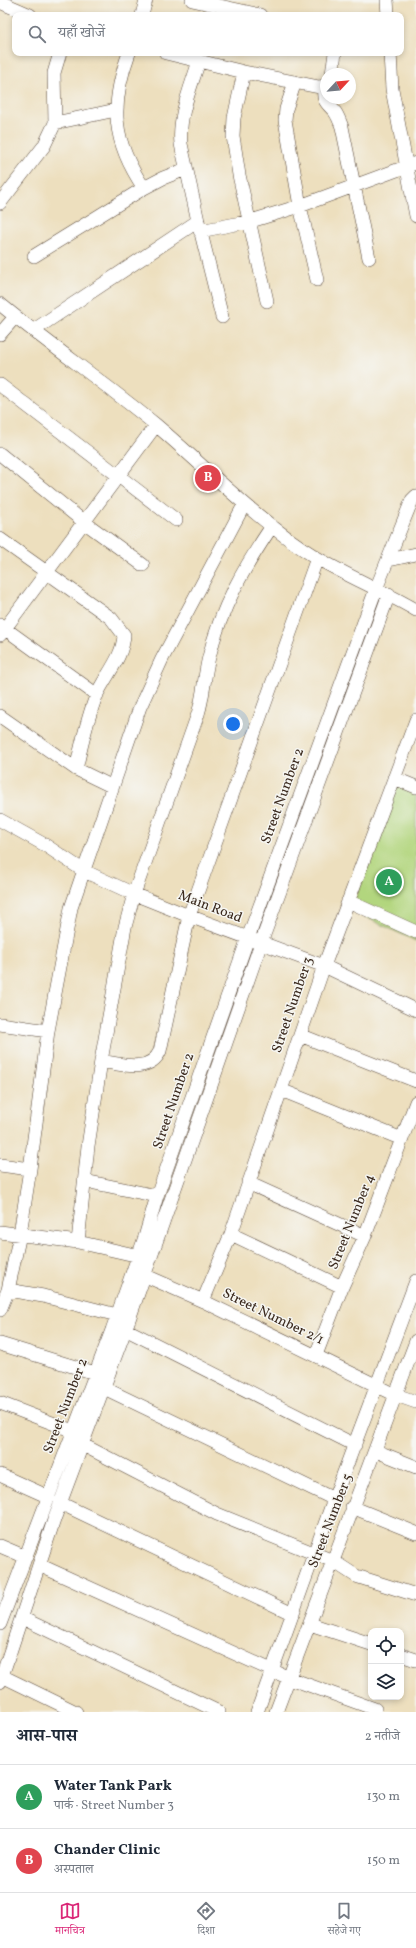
<!DOCTYPE html>
<html lang="hi">
<meta charset="utf-8">
<style>
body{margin:0;font-family:Vollkorn,"Noto Serif Devanagari",serif;background:#f2f2f3;color:#1f2937}
.controls{position:absolute;right:12px;bottom:12px;display:grid;overflow:hidden;border-radius:8px;box-shadow:0 2px 6px #0003}
.controls button{width:36px;height:36px;display:grid;place-items:center;padding:0;border:0;border-bottom:1px solid #e0e1e3;background:#fff;color:#1f2937;font:20px sans-serif}
.compass{position:absolute;left:320px;top:68px;width:36px;height:36px;border-radius:50%;background:#fff;box-shadow:0 2px 6px #0003;rotate:64deg}
.you{position:absolute;left:233px;top:724px;width:14px;height:14px;margin:-10px;border:3px solid #fff;border-radius:50%;background:#1a73e8;box-shadow:0 0 0 6px #1a73e833}
.badge{display:grid;place-items:center;width:26px;height:26px;border-radius:50%;background:#db2777;color:#fff;font-size:13px;font-weight:700}
.pin{position:absolute;translate:-50% -50%;border:2px solid #fff;box-shadow:0 1px 4px #0006}
.list{margin:0;padding:0;list-style:none}
h2{display:flex;justify-content:space-between;align-items:center;height:52px;margin:0;padding:0 16px;font-size:17px}
h2 small{font-size:13px;font-weight:400;color:#747a83}
.list li{display:grid;grid-template-columns:26px 1fr auto;gap:12px;align-items:center;box-sizing:border-box;height:64px;padding:0 16px;border-top:1px solid #e0e1e3}
.list b{display:block;font-size:15px;white-space:nowrap}
.list p{margin:0;font-size:13px;white-space:nowrap;color:#747a83}
.list em{font-size:13px;font-style:normal;color:#747a83}
.icon{flex:none;width:22px;height:22px;fill:none;stroke:currentColor;stroke-width:2;stroke-linecap:round;stroke-linejoin:round}
.map{position:relative;flex:none;width:416px;height:1712px;overflow:hidden}
.search{position:absolute;background:#fff;box-shadow:0 2px 6px #0003;left:12px;right:12px;top:12px;height:44px;display:flex;align-items:center;gap:10px;box-sizing:border-box;padding:0 14px;border-radius:8px;color:#747a83;font-size:15px}
.sheet{height:180px;background:#fff}
nav{display:flex;justify-content:space-around;align-items:center;box-sizing:border-box;height:56px;border-top:1px solid #e0e1e3;background:#fff;font-size:11px;color:#747a83}
nav a{display:grid;justify-items:center;gap:2px}
nav .on{color:#db2777}
.map>svg:first-child{display:block}
</style>
<div class="map">
<svg width="416" height="1712" viewBox="0 0 416 1712">
<rect width="100%" height="100%" fill="#f6f6f2"/>
<filter id="ink" filterUnits="userSpaceOnUse"><feTurbulence type="fractalNoise" baseFrequency=".025" numOctaves="2"/><feDisplacementMap in="SourceGraphic" scale="8" xChannelSelector="R" yChannelSelector="G"/><feConvolveMatrix kernelMatrix="1 2 1 2 8 2 1 2 1" color-interpolation-filters="sRGB"/></filter>
<filter id="wash" filterUnits="userSpaceOnUse"><feTurbulence type="fractalNoise" baseFrequency=".012" numOctaves="4" result="noise"/><feDisplacementMap in="SourceGraphic" scale="16" xChannelSelector="R" yChannelSelector="G"/><feGaussianBlur stdDeviation="0.9" result="paint"/><feColorMatrix in="noise" values="0 0 0 0 0 0 0 0 0 0 0 0 0 0 0 0 0 1.4 0 .05"/><feComposite in="paint" operator="in"/></filter>
<g filter="url(#wash)">
<rect width="100%" height="100%" fill="#eddfbe"/>
<path fill="#b2d67e" stroke="#76804e" d="M 399,786 L 416,793 L 416,941 L 351,910 L 395,791 Z"/>
</g>
<g filter="url(#ink)">
<g fill="none" stroke-linecap="round" stroke-linejoin="round">
<defs>
<path id="street" d="M 192,0 L 260,15
M 387,0 L 388,15
M 0,2 L 30,15
M 142,15 L 146,0
M 129,53 C 110,105 112,141 144,188
M 166,53 L 244,72 L 319,87 L 326,86
M 390,53 L 392,89 L 416,216
M 199,61 C 191,87 178,116 181,144 L 198,221 L 222,317
M 244,72 L 234,118 L 233,136 L 239,175 L 267,301
M 332,74 L 335,53
M 295,82 L 286,109 L 285,120 L 300,206 L 317,280
M 325,87 C 321,100 327,103 335,112 C 338,116 340,122 342,127 L 369,258
M 55,123 L 116,110
M 0,203 L 44,146 L 55,123 L 54,73 L 60,53
M 200,231 L 251,221 L 300,206 L 416,163
M 34,256 L 144,188 L 163,178 L 186,169
M 0,304 C 51,346 105,383 156,425 C 209,470 257,521 317,558 C 349,577 384,591 416,610
M 34,330 L 198,221
M 0,334 L 15,317
M 0,385 L 176,520
M 0,454 L 84,522 L 143,565
M 0,539 L 111,618 L 124,635 C 123,657 106,675 97,694 C 87,718 82,744 76,769
M 389,560 L 416,554
M 0,625 L 97,695
M 0,635 L 156,425
M 0,716 L 76,769 L 111,786
M 394,778 L 416,787
M 0,820 L 45,845 L 84,871 L 134,894 L 189,916 L 324,966 L 416,1010
M 348,901 L 416,932
M 0,1024 L 48,1031
M 300,1035 L 416,1081
M 101,1061 C 120,1064 150,1074 160,1051 L 189,916 L 317,558
M 281,1090 L 402,1139
M 0,1165 L 30,1169
M 85,1181 L 157,1196
M 248,1183 L 365,1236
M 0,1232 L 78,1242
M 231,1234 L 342,1287
M 139,1256 L 78,1242 L 88,1146 L 101,1061 L 125,927 L 134,894 L 198,714 C 204,695 204,676 209,657 C 221,607 244,568 272,526
M 137,1272 L 203,1301 L 396,1395 L 416,1402
M 8,1290 L 43,1296 L 117,1315
M 203,1301 L 231,1234 L 324,966 L 416,720
M 0,1310 L 8,1290 L 20,1234 L 30,1169 L 48,1031 L 71,908 L 140,707 L 162,659 L 244,505
M 125,1329 L 355,1445
M 0,1344 L 95,1373
M 316,1355 L 342,1287 L 365,1236 L 416,1102
M 104,1388 L 334,1499
M 0,1403 L 73,1431
M 83,1445 L 217,1514 L 333,1561 L 356,1576 L 416,1595
M 376,1451 L 416,1467
M 0,1475 L 49,1497
M 60,1503 L 293,1614
M 352,1507 L 416,1533
M 0,1546 L 26,1557
M 39,1565 L 289,1678 L 375,1709
M 22,1618 L 219,1712
M 0,1624 L 112,1330 L 145,1237 L 157,1196 L 248,938 L 376,589 L 412,500 L 416,496
M 310,1624 L 371,1644
M 401,1655 L 416,1660
M 0,1675 L 76,1712
M 0,1682 L 55,1517 L 127,1325 L 261,943 L 389,594
M 257,1712 L 334,1499 L 416,1281
M 276,1712 L 416,1341"/>
</defs>
<use href="#street" stroke="#564536" stroke-width="14"/>
<use href="#street" stroke="#fff" stroke-width="13"/>
</g>
</g>
<g text-anchor="middle" dominant-baseline="central" stroke-width="3" stroke-linejoin="round" paint-order="stroke">
<g font-size="14" fill="#3b2a1e" stroke="#f6f6f2">
<text transform="translate(283 796) rotate(-70)">Street Number 2</text>
<text transform="translate(210 907) rotate(21)">Main Road</text>
<text transform="translate(293 1005) rotate(-71)">Street Number 3</text>
<text transform="translate(174 1101) rotate(-71)">Street Number 2</text>
<text transform="translate(352 1222) rotate(-68)">Street Number 4</text>
<text transform="translate(273 1317) rotate(26)">Street Number 2/1</text>
<text transform="translate(66 1406) rotate(-69)">Street Number 2</text>
<text transform="translate(331 1521) rotate(-69)">Street Number 5</text>
</g>
</g>
</svg>
<div class="controls">
<button><svg class="icon" aria-label="locate" viewBox="0 0 24 24"><circle cx="12" cy="12" r="6"/><path d="M12 2v4M12 18v4M2 12h4M18 12h4"/></svg></button>
<button><svg class="icon" aria-label="layers" viewBox="0 0 24 24"><path d="M12 4l9 5-9 5-9-5zM3 14l9 5 9-5"/></svg></button>
</div>
<svg class="compass" viewBox="-18 -18 36 36"><path d="M0-13l5 13h-10z" fill="#e53935"/><path d="M0 13l5-13h-10z" fill="#747a83"/></svg>
<div class="you"></div>
<div class="pin badge" style="left:389px;top:882px;background:#2e9e5b">A</div>
<div class="pin badge" style="left:208px;top:478px;background:#e0444e">B</div>
<div class="search"><svg class="icon" aria-label="search" viewBox="0 0 24 24"><circle cx="10" cy="10" r="6"/><path d="M15 15l6 6"/></svg>यहाँ खोजें</div>
</div>
<section class="sheet">
<h2>आस-पास<small>2 नतीजे</small></h2>
<ul class="list">
<li><span class="badge" style="background:#2e9e5b">A</span><div><b>Water Tank Park</b><p>पार्क · Street Number 3</p></div><em>130 m</em></li>
<li><span class="badge" style="background:#e0444e">B</span><div><b>Chander Clinic</b><p>अस्पताल</p></div><em>150 m</em></li>
</ul>
</section>
<nav>
<a class="on"><svg class="icon" aria-label="map" viewBox="0 0 24 24"><path d="M3 6l6-2 6 2 6-2v14l-6 2-6-2-6 2zM9 4v14M15 6v14"/></svg>मानचित्र</a>
<a><svg class="icon" aria-label="directions" viewBox="0 0 24 24"><path d="M12 3l9 9-9 9-9-9zM9 14v-3h6M13 9l2 2-2 2"/></svg>दिशा</a>
<a><svg class="icon" aria-label="saved" viewBox="0 0 24 24"><path d="M7 4h10v16l-5-4-5 4z"/></svg>सहेजे गए</a>
</nav>
